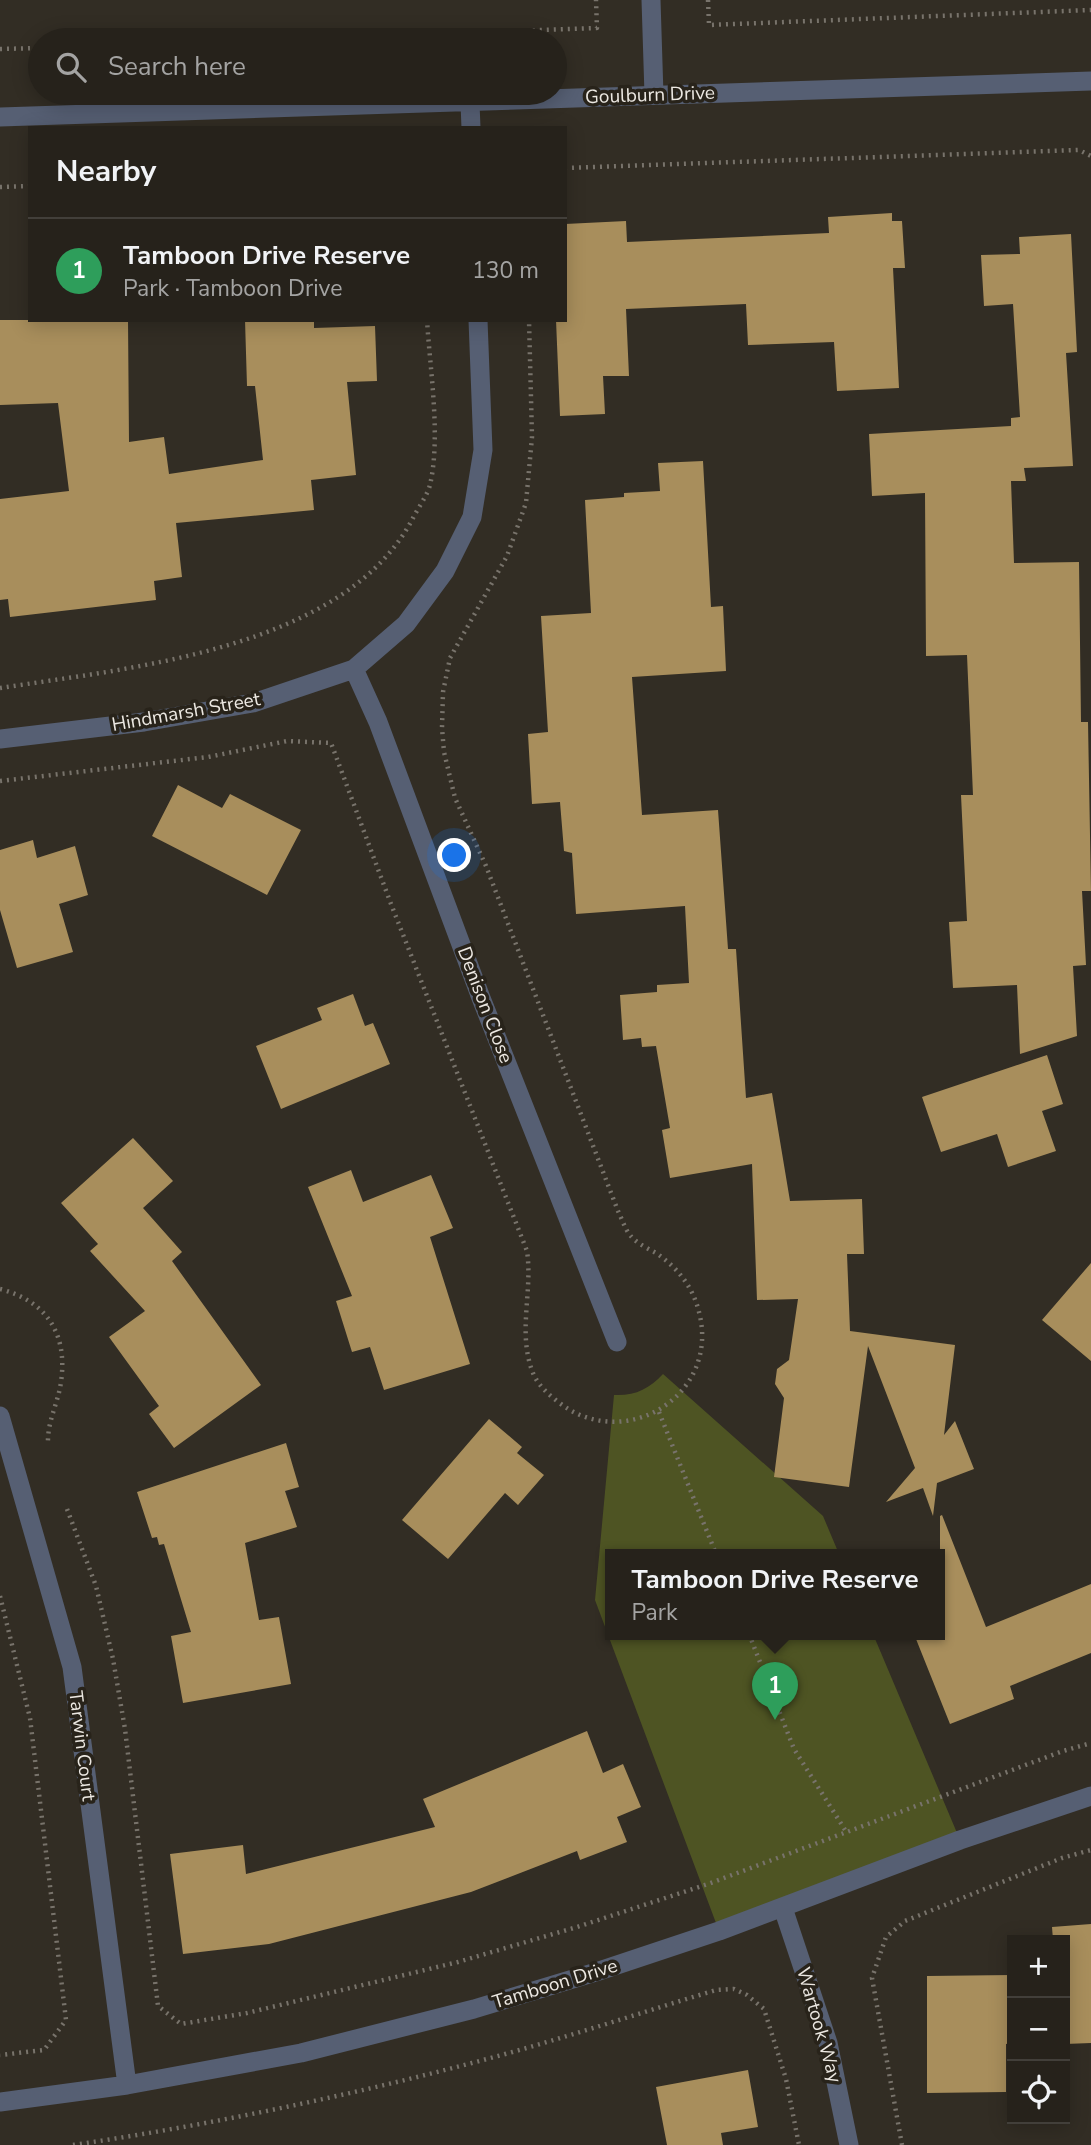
<!DOCTYPE html>
<meta charset="utf-8">
<style>
body{margin:0;font-family:"Nunito Sans",sans-serif;background:#322f28;color:#f1f3f6}
.controls{position:absolute;right:21px;bottom:21px;display:grid;overflow:hidden;border-radius:0px;box-shadow:0 4px 18px #0003}
.controls button{width:63px;height:63px;display:grid;place-items:center;padding:0;border:0;border-bottom:2px solid #423f3a;background:#26221b;color:#f1f3f6;font:35px sans-serif}
.you{position:absolute;left:455px;top:856px;width:24px;height:24px;margin:-18px;border:5px solid #fff;border-radius:50%;background:#1a73e8;box-shadow:0 0 0 10px #1a73e833}
.badge{display:grid;place-items:center;width:46px;height:46px;border-radius:50%;background:#f987e9;color:#fff;font-size:23px;font-weight:700}
.pin{position:absolute;translate:-50% -58px;filter:drop-shadow(0 2px 4px #0008)}
.pin::after{content:'';position:absolute;top:37px;width:24px;height:21px;background:inherit;clip-path:polygon(0 0,100% 0,50% 100%)}
.popup{position:absolute;left:605px;top:1549px;width:340px;height:91px;box-sizing:border-box;display:grid;place-content:center;border-radius:0px;background:#26221b;filter:drop-shadow(0 2px 5px #0005);font-size:23px;white-space:nowrap;color:#a4a4a3}
.popup b{font-size:26px;color:#f1f3f6}
.popup::after{content:'';position:absolute;left:50%;top:100%;margin-left:-14px;border:14px solid transparent;border-top-color:#26221b}
.list{margin:0;padding:0;list-style:none}
h2{display:flex;justify-content:space-between;align-items:center;height:91px;margin:0;padding:0 28px;font-size:30px}
h2 small{font-size:23px;font-weight:400;color:#a4a4a3}
.list li{display:grid;grid-template-columns:46px 1fr auto;gap:21px;align-items:center;box-sizing:border-box;height:105px;padding:0 28px;border-top:2px solid #423f3a}
.list b{display:block;font-size:26px;white-space:nowrap}
.list p{margin:0;font-size:23px;white-space:nowrap;color:#a4a4a3}
.list em{font-size:23px;font-style:normal;color:#a4a4a3}
.icon{flex:none;width:38px;height:38px;fill:none;stroke:currentColor;stroke-width:2;stroke-linecap:round;stroke-linejoin:round}
.map{position:relative;flex:none;width:1091px;height:2145px;overflow:hidden}
.search{position:absolute;background:#26221b;box-shadow:0 4px 18px #0003;left:28px;top:28px;width:539px;height:77px;display:flex;align-items:center;gap:18px;box-sizing:border-box;padding:0 24px;border-radius:38px;color:#a4a4a3;font-size:26px}
.panel{position:absolute;background:#26221b;box-shadow:0 4px 18px #0003;left:28px;top:126px;width:539px;height:196px;border-radius:0px}
.map>svg:first-child{display:block}
</style>
<div class="map">
<svg width="1091" height="2145" viewBox="0 0 1091 2145">
<rect width="100%" height="100%" fill="#322d24"/>
<path fill="#4e5423" d="M 663,1374 L 823,1516 L 839,1554 L 610,1554 L 610,1634 L 873,1634 L 960,1840 L 719,1931 L 595,1600 L 614,1395 C 635,1396 649,1389 663,1374 Z"/>
<path fill="#a88e5c" d="M 892,213 L 892,221 L 902,221 L 905,268 L 893,268 L 899,388 L 837,391 L 834,342 L 748,345 L 746,304 L 626,309 L 629,376 L 603,376 L 605,414 L 560,416 L 556,320 L 565,320 L 565,224 L 626,221 L 627,242 L 829,233 L 828,217 Z
M 1071,234 L 1077,352 L 1066,353 L 1073,466 L 1024,468 L 1026,481 L 1011,481 L 1014,563 L 1079,562 L 1081,722 L 1088,722 L 1091,891 L 1082,891 L 1086,965 L 1073,966 L 1077,1036 L 1020,1054 L 1017,985 L 953,988 L 949,922 L 967,921 L 961,795 L 973,795 L 967,655 L 926,656 L 925,493 L 872,496 L 869,434 L 1011,426 L 1011,418 L 1020,417 L 1013,304 L 984,306 L 981,255 L 1020,254 L 1019,237 Z
M 0,320 L 128,320 L 129,442 L 164,437 L 169,474 L 263,460 L 255,386 L 247,386 L 245,320 L 314,320 L 314,328 L 375,326 L 377,381 L 347,382 L 356,475 L 311,480 L 314,510 L 176,523 L 182,577 L 154,581 L 156,600 L 10,617 L 8,599 L 0,600 L 0,499 L 69,491 L 58,403 L 0,405 Z
M 703,461 L 711,607 L 723,606 L 726,671 L 632,677 L 642,815 L 718,810 L 728,949 L 736,949 L 746,1098 L 772,1093 L 790,1201 L 862,1199 L 864,1254 L 847,1254 L 850,1331 L 955,1345 L 944,1435 L 955,1421 L 974,1469 L 937,1483 L 933,1516 L 923,1488 L 886,1502 L 915,1468 L 868,1346 L 849,1487 L 774,1477 L 784,1398 L 775,1384 L 777,1369 L 789,1360 L 798,1299 L 757,1300 L 752,1164 L 670,1178 L 662,1130 L 670,1128 L 656,1046 L 642,1047 L 641,1038 L 623,1040 L 620,995 L 657,992 L 657,985 L 689,983 L 685,906 L 576,914 L 572,853 L 564,851 L 560,802 L 532,804 L 528,734 L 548,732 L 541,616 L 591,613 L 585,500 L 624,497 L 624,493 L 660,491 L 658,463 Z
M 178,785 L 222,808 L 230,794 L 301,830 L 267,895 L 152,836 Z
M 33,840 L 37,858 L 75,846 L 88,895 L 59,904 L 73,952 L 17,968 L 0,910 L 0,850 Z
M 353,994 L 365,1026 L 373,1023 L 390,1064 L 281,1109 L 256,1046 L 322,1020 L 317,1008 Z
M 1047,1055 L 1063,1104 L 1042,1111 L 1056,1151 L 1008,1167 L 997,1134 L 941,1152 L 922,1097 Z
M 133,1138 L 173,1181 L 143,1208 L 182,1252 L 172,1261 L 261,1385 L 174,1448 L 149,1414 L 159,1406 L 109,1337 L 145,1311 L 90,1251 L 98,1244 L 61,1203 Z
M 351,1170 L 363,1202 L 431,1175 L 453,1228 L 430,1237 L 470,1364 L 384,1390 L 370,1347 L 352,1352 L 336,1301 L 352,1296 L 308,1187 Z
M 1091,1263 L 1091,1361 L 1042,1320 Z
M 489,1419 L 522,1447 L 517,1453 L 544,1475 L 518,1505 L 505,1493 L 448,1559 L 402,1520 Z
M 286,1443 L 299,1487 L 285,1491 L 297,1527 L 245,1543 L 259,1620 L 279,1617 L 291,1684 L 183,1703 L 171,1636 L 191,1632 L 164,1544 L 159,1545 L 157,1537 L 152,1538 L 137,1492 Z
M 942,1515 L 986,1627 L 1091,1584 L 1091,1653 L 1010,1686 L 1014,1699 L 950,1724 L 914,1634 L 940,1634 L 940,1516 Z
M 587,1731 L 603,1773 L 623,1764 L 641,1807 L 617,1817 L 627,1842 L 580,1860 L 577,1851 L 471,1892 L 269,1944 L 183,1954 L 170,1854 L 243,1845 L 246,1874 L 435,1827 L 423,1799 Z
M 1091,1924 L 1091,2043 L 1065,2044 L 1065,1940 L 1053,1940 L 1052,1927 Z
M 1012,1975 L 1012,2043 L 1006,2044 L 1006,2092 L 927,2093 L 927,1976 Z
M 748,2070 L 758,2127 L 721,2133 L 723,2145 L 667,2145 L 656,2087 Z"/>
<g fill="none" stroke-linecap="round" stroke-linejoin="round">
<path stroke="#78736b" stroke-width="4.5" stroke-dasharray="2 5" stroke-linecap="butt" d="M 708,0 L 709,25 L 1091,10
M 260,40 L 597,28 L 596,0
M 0,49 L 40,48
M 565,168 L 1079,150 L 1091,156
M 0,187 L 30,186
M 0,688 C 130,668 345,649 413,518 C 418,508 427,496 430,485 C 441,437 430,370 427,320
M 0,781 L 208,757 L 287,741 L 331,743 L 391,904 L 527,1251 C 533,1292 517,1333 533,1373 C 538,1385 547,1393 557,1401 C 623,1455 721,1396 699,1312 C 693,1287 677,1267 656,1253 C 647,1248 636,1243 630,1235 C 625,1229 622,1219 618,1211 L 486,866 L 455,798 L 444,752 L 442,728 L 443,692 L 450,658 L 507,556 L 526,503 L 532,437 L 529,320
M 0,1289 C 46,1301 68,1333 61,1382 C 58,1404 47,1421 48,1445
M 659,1412 L 716,1554
M 67,1509 L 96,1586 L 113,1659 L 125,1729 L 158,2006 L 181,2024 L 247,2013 L 458,1962 L 577,1927 L 708,1884 L 1063,1751 L 1091,1743
M 0,1596 L 30,1718 L 66,2020 L 44,2050 L 0,2055
M 749,1634 L 794,1749 L 847,1833
M 73,2145 C 216,2124 358,2094 498,2056 C 571,2036 643,2012 716,1990 L 734,1989 L 747,1995 L 764,2009 L 786,2079 L 799,2145
M 902,2145 L 872,1978 L 886,1937 L 905,1921 L 1062,1858 L 1091,1850"/>
<path stroke="#565f73" stroke-width="19" d="M 651,0 L 654,95
M 470,103 L 471,128
M 0,117 L 1091,81
M 354,669 L 378,722 L 481,998 L 617,1342
M 0,739 L 144,722 L 253,703 L 354,669 L 406,624 L 445,571 L 472,517 L 483,450 L 478,320
M 0,1416 L 72,1667 L 127,2085
M 783,1908 L 828,2043 L 849,2145
M 0,2102 L 127,2085 L 301,2053 L 474,2009 L 596,1972 L 719,1931 L 960,1840 L 1091,1796"/>
</g>
<g text-anchor="middle" dominant-baseline="central" stroke-width="7" stroke-linejoin="round" paint-order="stroke">
<g font-size="19" fill="#ece8e2" stroke="#28231a">
<text transform="translate(650 95) rotate(-2)">Goulburn Drive</text>
<text transform="translate(186 712) rotate(-10)">Hindmarsh Street</text>
<text transform="translate(485 1005) rotate(69)">Denison Close</text>
<text transform="translate(82 1746) rotate(83)">Tarwin Court</text>
<text transform="translate(555 1984) rotate(-17)">Tamboon Drive</text>
<text transform="translate(819 2025) rotate(74)">Wartook Way</text>
</g>
</g>
</svg>
<div class="controls">
<button>+</button>
<button>−</button>
<button><svg class="icon" aria-label="locate" viewBox="0 0 24 24"><circle cx="12" cy="12" r="6"/><path d="M12 2v4M12 18v4M2 12h4M18 12h4"/></svg></button>
</div>
<div class="you"></div>
<div class="pin badge" style="left:775px;top:1720px;background:#2e9e5b">1</div>
<div class="popup"><b>Tamboon Drive Reserve</b>Park</div>
<div class="search"><svg class="icon" aria-label="search" viewBox="0 0 24 24"><circle cx="10" cy="10" r="6"/><path d="M15 15l6 6"/></svg>Search here</div>
<section class="panel">
<h2>Nearby<small></small></h2>
<ul class="list">
<li><span class="badge" style="background:#2e9e5b">1</span><div><b>Tamboon Drive Reserve</b><p>Park · Tamboon Drive</p></div><em>130 m</em></li>
</ul>
</section>
</div>
